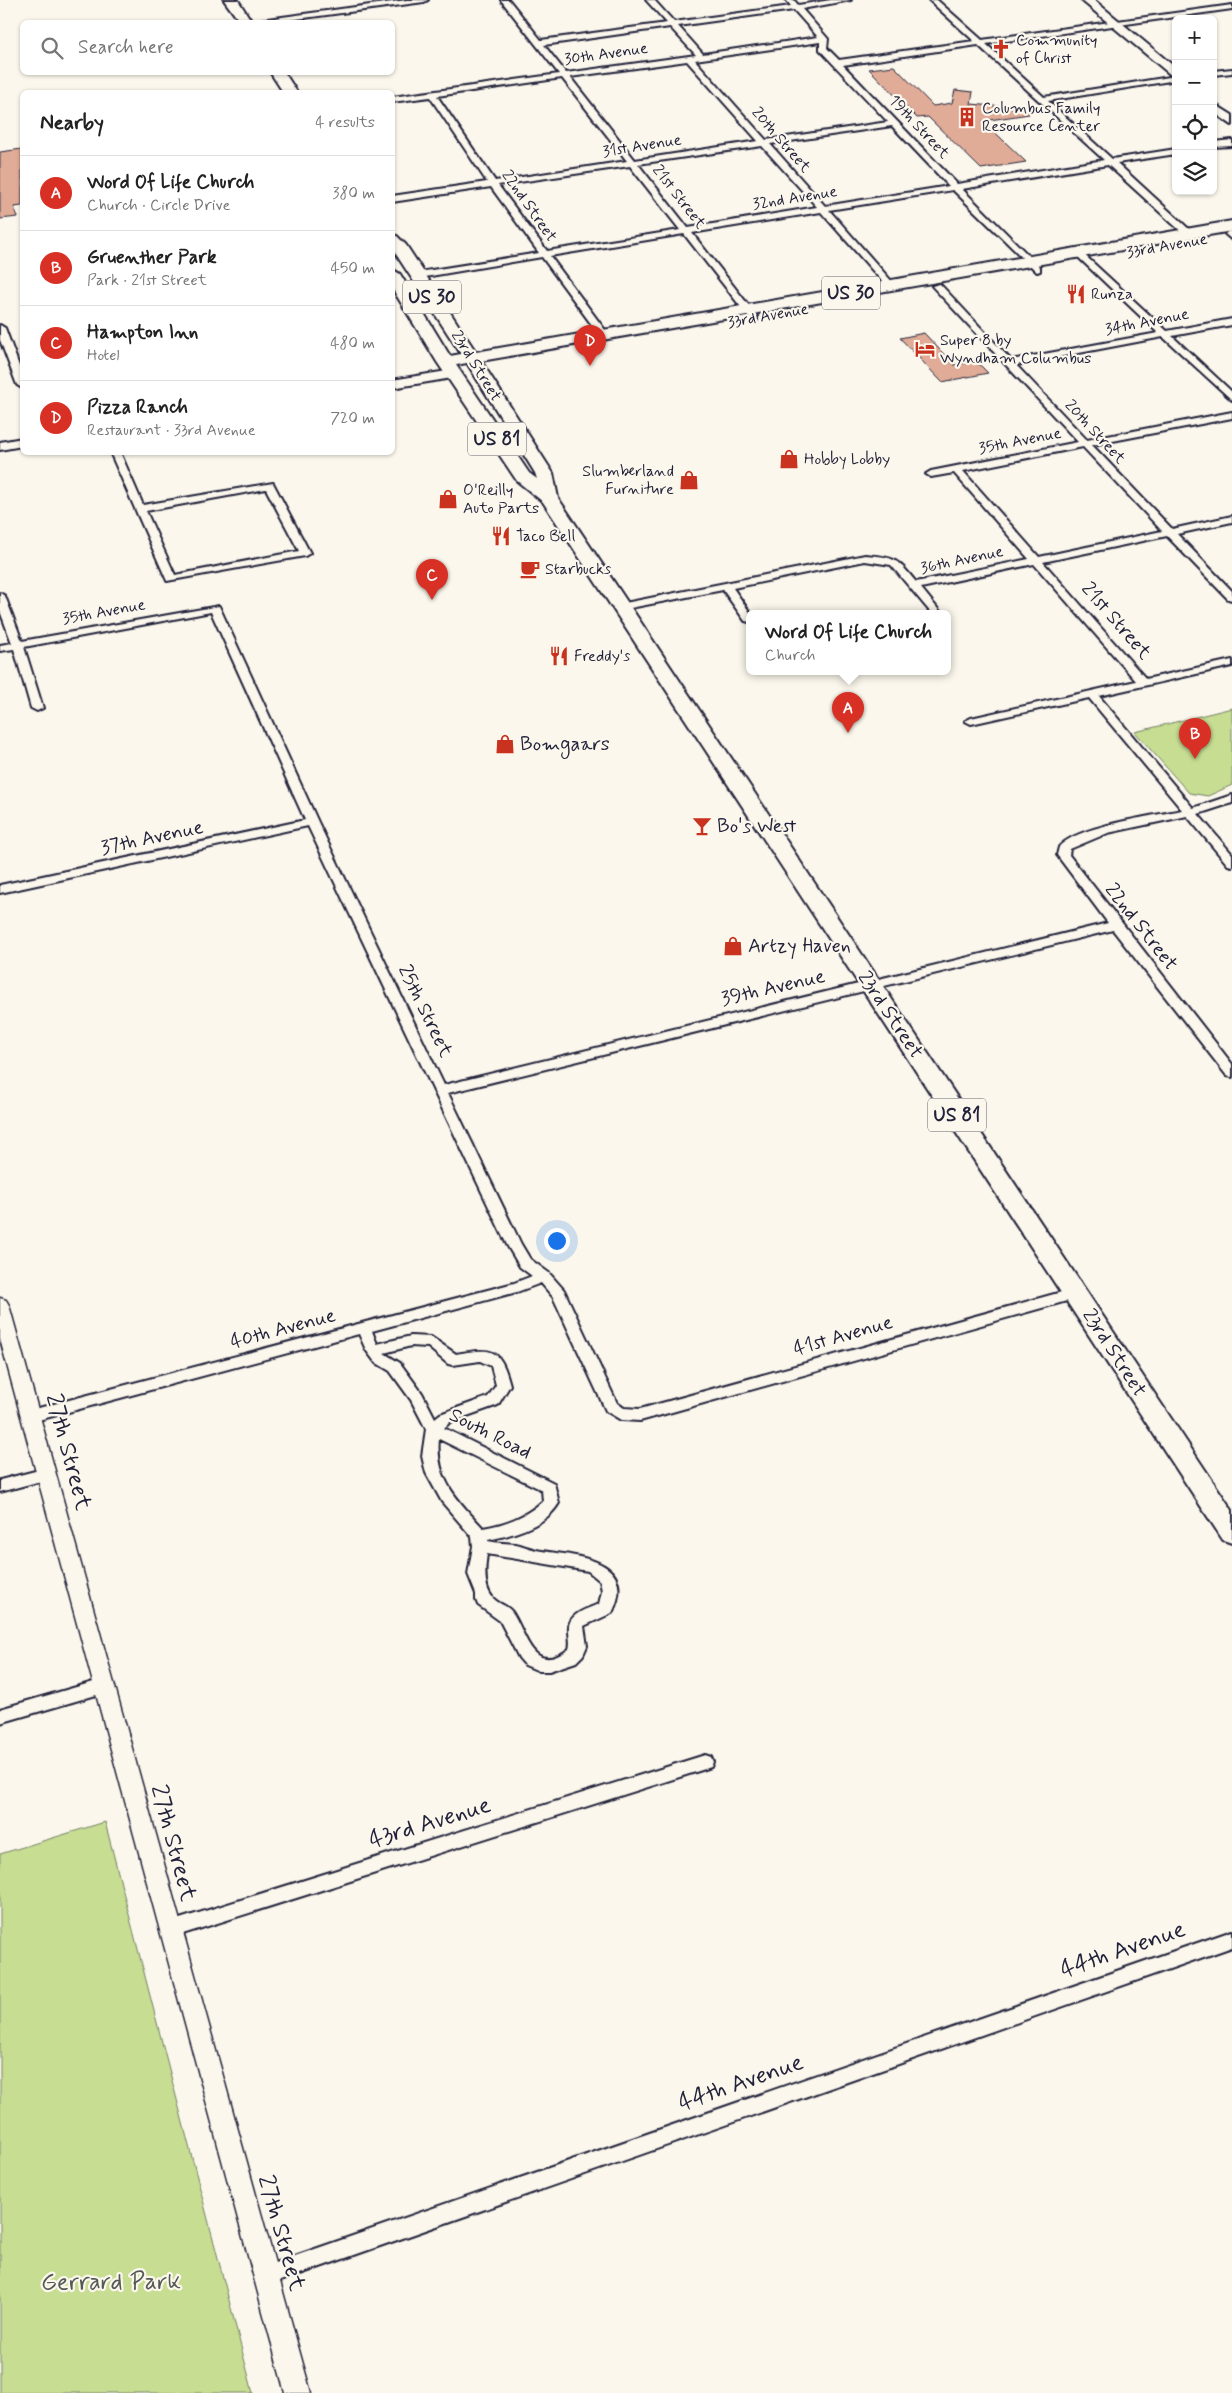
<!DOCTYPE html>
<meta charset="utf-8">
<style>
body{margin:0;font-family:Mynerve,sans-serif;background:#f2f2f2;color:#222}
.controls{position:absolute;right:15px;top:15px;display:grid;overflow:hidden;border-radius:8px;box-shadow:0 1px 4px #0004}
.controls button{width:45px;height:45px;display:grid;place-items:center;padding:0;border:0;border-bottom:1px solid #e0e0e0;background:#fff;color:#222;font:25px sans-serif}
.you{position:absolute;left:556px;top:1240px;width:18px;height:18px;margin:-12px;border:4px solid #fff;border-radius:50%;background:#1a73e8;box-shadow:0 0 0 8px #1a73e833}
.badge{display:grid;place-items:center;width:32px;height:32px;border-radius:50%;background:#d93025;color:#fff;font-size:16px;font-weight:700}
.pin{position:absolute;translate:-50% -41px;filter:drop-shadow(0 1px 2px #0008)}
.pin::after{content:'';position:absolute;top:26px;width:18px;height:15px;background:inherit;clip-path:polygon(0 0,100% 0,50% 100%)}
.popup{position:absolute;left:746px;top:610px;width:205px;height:65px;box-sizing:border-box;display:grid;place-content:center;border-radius:8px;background:#fff;filter:drop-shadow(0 1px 4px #0005);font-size:16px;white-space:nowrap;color:#767676}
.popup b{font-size:19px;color:#222}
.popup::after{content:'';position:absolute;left:50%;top:100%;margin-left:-10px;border:10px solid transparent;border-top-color:#fff}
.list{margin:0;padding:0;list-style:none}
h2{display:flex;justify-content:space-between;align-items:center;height:65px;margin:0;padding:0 20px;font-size:21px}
h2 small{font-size:16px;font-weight:400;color:#767676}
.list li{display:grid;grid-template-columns:32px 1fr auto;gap:15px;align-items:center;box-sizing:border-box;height:75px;padding:0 20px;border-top:1px solid #e0e0e0}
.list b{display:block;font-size:19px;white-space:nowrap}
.list p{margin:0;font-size:16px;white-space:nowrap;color:#767676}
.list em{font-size:16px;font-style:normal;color:#767676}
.icon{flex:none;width:28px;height:28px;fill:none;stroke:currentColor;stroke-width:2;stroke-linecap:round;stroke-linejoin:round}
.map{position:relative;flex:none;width:1232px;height:2393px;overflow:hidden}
.search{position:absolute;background:#fff;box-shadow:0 1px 4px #0004;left:20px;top:20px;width:375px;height:55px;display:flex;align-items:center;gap:12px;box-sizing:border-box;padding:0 18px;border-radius:8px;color:#767676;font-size:19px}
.panel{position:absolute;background:#fff;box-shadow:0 1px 4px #0004;left:20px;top:90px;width:375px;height:365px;border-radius:8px}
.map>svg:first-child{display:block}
</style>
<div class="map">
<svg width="1232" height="2393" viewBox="0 0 1232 2393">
<rect width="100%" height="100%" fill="#fbf7ec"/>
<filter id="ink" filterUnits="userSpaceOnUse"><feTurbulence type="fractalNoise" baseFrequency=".02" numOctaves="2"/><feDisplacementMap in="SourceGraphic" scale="10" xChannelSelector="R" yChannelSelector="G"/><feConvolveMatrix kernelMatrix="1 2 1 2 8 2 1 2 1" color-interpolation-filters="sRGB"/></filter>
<g filter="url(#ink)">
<path fill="#c6dd92" stroke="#748066" d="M 1232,708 L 1232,785 L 1208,796 L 1189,793 L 1135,732 Z
M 105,1822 L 253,2393 L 0,2393 L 0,1854 Z"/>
<path fill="#e1ac97" stroke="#22223b" d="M 894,66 L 933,106 L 952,103 L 955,90 L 973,92 L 971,104 L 1029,109 L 1029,114 L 983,121 L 1026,162 L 981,169 L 928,117 L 917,118 L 869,69 Z
M 22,149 L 22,206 L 14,207 L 18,217 L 0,219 L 0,152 Z
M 924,333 L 954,365 L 976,361 L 988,373 L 942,382 L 900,338 Z"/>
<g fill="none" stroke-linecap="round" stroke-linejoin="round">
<defs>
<path id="minor" d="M 407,0 L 428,0 L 424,2 L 274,22 L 256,22 L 260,20 Z
M 501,0 L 509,0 L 541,40 L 667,23 L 646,0 L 654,0 L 674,22 L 791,6 L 786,0 L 794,0 L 798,5 L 831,0 L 851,0 L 802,9 L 828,39 L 827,48 L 839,60 L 974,41 L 929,0 L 937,0 L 982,40 L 1232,5 L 1232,9 L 986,44 L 1044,97 L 1176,76 L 1176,80 L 1048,101 L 1112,159 L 1176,149 L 1176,154 L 1117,163 L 1191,231 L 1191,235 L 1185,235 L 1108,165 L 962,189 L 1040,267 L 1040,271 L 1037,272 L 953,190 L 829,210 L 894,284 L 894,288 L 888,288 L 821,212 L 692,233 L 757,316 L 757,320 L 751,320 L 684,234 L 550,256 L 608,334 L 603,337 L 600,336 L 542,257 L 419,278 L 414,275 L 419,272 L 539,253 L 491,187 L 392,202 L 392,196 L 487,182 L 430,97 L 392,102 L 392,97 L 559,74 ZM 794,10 L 818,37 L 703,54 L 678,26 ZM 670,27 L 696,55 L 566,73 L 544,45 ZM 820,42 L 820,50 L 888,122 L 766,140 L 695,60 ZM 978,45 L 1104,160 L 957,184 L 843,65 ZM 687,61 L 758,141 L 635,160 L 570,77 ZM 562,78 L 627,161 L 495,181 L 437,96 ZM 892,126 L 949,186 L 825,206 L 770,144 ZM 762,146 L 817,207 L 688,228 L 638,164 ZM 630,166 L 680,230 L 547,251 L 498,185 Z
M 1232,69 L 1232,73 L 1213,75 L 1213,71 Z
M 1232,140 L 1232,146 L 1213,147 L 1213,142 Z
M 1229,231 L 1232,232 L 1232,240 L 1225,234 Z
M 1079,250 L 1167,331 L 1232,319 L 1232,325 L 1172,336 L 1232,392 L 1232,400 L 1163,337 L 1016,365 L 1087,440 L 1232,412 L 1232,418 L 1092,445 L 1172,529 L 1232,516 L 1232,522 L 1177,534 L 1232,591 L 1232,600 L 1228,599 L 1167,536 L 1043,562 L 1146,679 L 1232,660 L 1232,666 L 1099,696 L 1193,808 L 1232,795 L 1232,803 L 1198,814 L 1232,854 L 1232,866 L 1228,865 L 1187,816 L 1108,833 L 1070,849 L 1069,855 L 1232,1064 L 1232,1077 L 1227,1076 L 1113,930 L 448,1093 L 521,1244 L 530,1259 L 549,1273 L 564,1290 L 617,1403 L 624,1408 L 640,1409 L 1076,1288 L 1081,1289 L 1083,1293 L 1081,1297 L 640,1421 L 621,1420 L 606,1411 L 553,1297 L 541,1283 L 517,1292 L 372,1331 L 377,1344 L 411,1336 L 431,1337 L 456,1354 C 492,1348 500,1347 510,1385 L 498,1405 L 450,1422 L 444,1428 L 554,1483 L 559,1503 C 546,1526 512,1535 488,1540 L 488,1541 C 497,1543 507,1543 516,1544 C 524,1546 533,1550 542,1551 C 576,1556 639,1559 612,1613 L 584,1626 L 587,1646 L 583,1655 L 576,1662 L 549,1671 L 539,1671 L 525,1665 L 519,1658 L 500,1621 L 478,1605 L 476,1600 L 476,1594 L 468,1574 L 473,1546 L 472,1537 L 442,1502 L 426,1473 L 422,1456 L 426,1429 L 411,1400 L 390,1371 L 375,1362 L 366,1350 L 359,1334 L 31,1422 L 26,1420 L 24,1416 L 26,1412 L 31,1410 L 514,1283 L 532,1276 L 520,1267 L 507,1245 L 308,826 L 0,893 L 0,885 L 305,820 L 211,612 L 24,647 L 43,708 L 37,711 L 31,708 L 14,649 L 0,651 L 0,645 L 12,643 L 0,611 L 0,593 L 5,596 L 22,641 L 219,606 L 318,822 L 444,1085 L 1108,923 L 1057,855 L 1059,847 C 1076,826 1154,816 1182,810 L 1089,698 L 971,724 L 965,721 L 971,718 L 1136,681 L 1034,564 L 921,588 L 942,614 L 932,614 L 891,565 L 865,561 L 733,588 L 751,614 L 749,614 L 749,622 L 745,621 L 723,590 L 620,610 L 615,607 L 620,604 L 865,555 C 896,557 897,559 916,582 L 1029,559 L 954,473 L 931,477 L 926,474 L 931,471 L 1078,442 L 932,286 L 940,284 L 1011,360 L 1158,333 L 1076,255 L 1075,253 ZM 1083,447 L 1162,531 L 1039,557 L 963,471 ZM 411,1346 L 428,1347 L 448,1364 L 453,1365 L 480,1361 L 491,1366 L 496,1385 L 488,1397 L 440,1414 L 435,1418 L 422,1393 L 400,1363 L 384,1353 ZM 439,1439 L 542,1490 L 543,1501 C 525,1517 506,1524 483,1528 C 458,1500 435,1480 439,1439 ZM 487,1554 L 588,1571 L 600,1581 L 602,1591 L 599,1604 C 587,1609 567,1614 569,1630 C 569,1637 571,1643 569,1649 C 532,1677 527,1634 512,1612 C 507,1605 498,1604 493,1598 C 483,1587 485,1567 487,1554 Z
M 0,325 L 5,328 L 22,374 L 22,388 L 17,385 L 0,340 Z
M 110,452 L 120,452 L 143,505 L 273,483 L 310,553 L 305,556 L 167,581 ZM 266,489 L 299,551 L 175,575 L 146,511 Z
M 47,1468 L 52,1470 L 55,1474 L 52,1478 L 0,1492 L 0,1480 Z
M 104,1679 L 110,1681 L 112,1686 L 110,1691 L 0,1723 L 0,1709 Z
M 705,1755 L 711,1757 L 713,1762 L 711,1767 L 705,1769 L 170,1938 L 164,1936 L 161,1930 L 164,1924 L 170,1922 Z
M 1232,1931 L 1232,1947 L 266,2286 L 259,2283 L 256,2276 L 259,2269 L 266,2266 Z"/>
<path id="tertiary" d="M 0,1298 L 6,1300 L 9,1305 L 311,2393 L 285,2393 L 0,1339 Z"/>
<path id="secondary" d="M 1081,0 L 1094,0 L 1176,68 L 1176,77 L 1172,76 Z
M 1213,103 L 1232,115 L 1232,125 L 1213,112 Z
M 453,370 L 458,371 L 460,374 L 458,377 L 392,388 L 392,380 Z
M 22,438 L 22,446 L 0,450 L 0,442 Z"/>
<path id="trunk" d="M 224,0 L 238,0 L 252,22 L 240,22 Z
M 270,72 L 284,72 L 297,92 L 283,92 Z
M 1232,221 L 1232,231 L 481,361 L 553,473 L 558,498 L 1232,1510 L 1232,1543 L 1223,1540 L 543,502 L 517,481 L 437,362 L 392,288 L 392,269 L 400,274 L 450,356 L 461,354 L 392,248 L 392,235 L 397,236 L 406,245 L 476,352 ZM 467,363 L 535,473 L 537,479 L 529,473 L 456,365 Z"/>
</defs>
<use href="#minor" stroke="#22223b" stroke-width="4"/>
<use href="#tertiary" stroke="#22223b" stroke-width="3"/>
<use href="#secondary" stroke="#22223b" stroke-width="4"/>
<use href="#trunk" stroke="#22223b" stroke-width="4"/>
<use href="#minor" fill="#fbf7ec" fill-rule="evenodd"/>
<use href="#tertiary" fill="#fbf7ec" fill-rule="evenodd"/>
<use href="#secondary" fill="#fbf7ec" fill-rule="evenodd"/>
<use href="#trunk" fill="#fbf7ec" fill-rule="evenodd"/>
</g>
</g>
<defs>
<symbol id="church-bare" viewBox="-9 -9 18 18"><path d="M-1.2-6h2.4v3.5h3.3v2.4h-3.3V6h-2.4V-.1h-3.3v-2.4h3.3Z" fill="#c8321e" stroke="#fbf7ec" stroke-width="2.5" paint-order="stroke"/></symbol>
<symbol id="building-bare" viewBox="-9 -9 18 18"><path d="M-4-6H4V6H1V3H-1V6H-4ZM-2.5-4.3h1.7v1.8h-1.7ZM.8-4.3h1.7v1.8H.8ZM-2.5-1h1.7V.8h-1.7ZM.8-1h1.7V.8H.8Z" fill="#c8321e" stroke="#fbf7ec" stroke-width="2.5" paint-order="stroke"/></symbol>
<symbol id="restaurant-bare" viewBox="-9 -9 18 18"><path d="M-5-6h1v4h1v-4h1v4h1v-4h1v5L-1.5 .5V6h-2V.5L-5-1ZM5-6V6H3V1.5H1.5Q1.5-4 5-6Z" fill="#c8321e" stroke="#fbf7ec" stroke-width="2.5" paint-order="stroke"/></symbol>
<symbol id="hotel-bare" viewBox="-9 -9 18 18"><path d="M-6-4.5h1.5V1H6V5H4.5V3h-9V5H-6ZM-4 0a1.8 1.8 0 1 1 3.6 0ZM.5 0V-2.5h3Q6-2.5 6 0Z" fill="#c8321e" stroke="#fbf7ec" stroke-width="2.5" paint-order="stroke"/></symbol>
<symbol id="shop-bare" viewBox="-9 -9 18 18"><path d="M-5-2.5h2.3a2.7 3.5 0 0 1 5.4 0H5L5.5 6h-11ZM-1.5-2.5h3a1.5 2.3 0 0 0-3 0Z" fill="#c8321e" stroke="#fbf7ec" stroke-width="2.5" paint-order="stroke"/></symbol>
<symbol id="cafe-bare" viewBox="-9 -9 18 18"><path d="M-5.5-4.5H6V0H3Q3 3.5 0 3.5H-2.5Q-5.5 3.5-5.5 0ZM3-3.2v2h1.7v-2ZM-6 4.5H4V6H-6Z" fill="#c8321e" stroke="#fbf7ec" stroke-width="2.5" paint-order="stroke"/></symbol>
<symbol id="bar-bare" viewBox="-9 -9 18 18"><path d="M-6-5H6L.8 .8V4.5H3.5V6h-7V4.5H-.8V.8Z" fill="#c8321e" stroke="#fbf7ec" stroke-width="2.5" paint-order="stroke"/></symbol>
</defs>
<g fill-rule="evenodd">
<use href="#church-bare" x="987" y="35" width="28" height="28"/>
<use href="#building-bare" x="953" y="103" width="28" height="28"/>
<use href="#restaurant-bare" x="1062" y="280" width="28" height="28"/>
<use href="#hotel-bare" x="911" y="335" width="28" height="28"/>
<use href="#shop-bare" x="775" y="445" width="28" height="28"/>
<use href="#shop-bare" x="675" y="466" width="28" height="28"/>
<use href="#shop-bare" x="434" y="485" width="28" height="28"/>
<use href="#restaurant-bare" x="487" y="522" width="28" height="28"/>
<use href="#cafe-bare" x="516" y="555" width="28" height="28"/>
<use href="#restaurant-bare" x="545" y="642" width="28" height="28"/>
<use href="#shop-bare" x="491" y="730" width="28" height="28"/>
<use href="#bar-bare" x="688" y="812" width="28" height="28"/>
<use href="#shop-bare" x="719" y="932" width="28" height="28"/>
</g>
<g text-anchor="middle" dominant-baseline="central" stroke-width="4.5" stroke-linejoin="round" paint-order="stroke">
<g font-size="16" fill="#22223b" stroke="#fbf7ec" text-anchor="start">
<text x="1016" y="40">Community<tspan x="1016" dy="18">of Christ</tspan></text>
<text x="982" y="108">Columbus Family<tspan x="982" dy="18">Resource Center</tspan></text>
<text x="1091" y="294">Runza</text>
<text x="940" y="340">Super 8 by<tspan x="940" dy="18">Wyndham Columbus</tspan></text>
<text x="804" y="459">Hobby Lobby</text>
<text x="674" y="471" text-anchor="end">Slumberland<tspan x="674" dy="18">Furniture</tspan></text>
<text x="463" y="490">O'Reilly<tspan x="463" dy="18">Auto Parts</tspan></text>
<text x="516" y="536">Taco Bell</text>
<text x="545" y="569">Starbucks</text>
<text x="574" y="656">Freddy's</text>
</g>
<g font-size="16" fill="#22223b" stroke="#fbf7ec">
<text transform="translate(606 54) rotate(-8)">30th Avenue</text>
<text transform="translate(919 127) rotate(47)">19th Street</text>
<text transform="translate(781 140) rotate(49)">20th Street</text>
<text transform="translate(642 146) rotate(-9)">31st Avenue</text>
<text transform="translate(679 197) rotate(52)">21st Street</text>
<text transform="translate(795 198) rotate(-9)">32nd Avenue</text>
<text transform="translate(529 206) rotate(55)">22nd Street</text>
<text transform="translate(1167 246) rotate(-10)">33rd Avenue</text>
<text transform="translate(768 316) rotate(-10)">33rd Avenue</text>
<text transform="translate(1147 322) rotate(-11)">34th Avenue</text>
<text transform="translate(476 366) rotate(58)">23rd Street</text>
<text transform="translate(1095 432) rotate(47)">20th Street</text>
<text transform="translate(1020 441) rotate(-11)">35th Avenue</text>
<text transform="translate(962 560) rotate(-12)">36th Avenue</text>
<text transform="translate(104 612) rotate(-10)">35th Avenue</text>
</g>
<g fill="#fbf7ec" stroke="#636270" stroke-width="1">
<rect x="822" y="276.5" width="58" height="33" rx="4"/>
<rect x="403" y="280.5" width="58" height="33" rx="4"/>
<rect x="468" y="422.5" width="58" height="33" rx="4"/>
<rect x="928" y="1098.5" width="58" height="33" rx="4"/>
</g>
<g font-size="19" font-weight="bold" fill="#22223b">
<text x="851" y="293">US 30</text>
<text x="432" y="297">US 30</text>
<text x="497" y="439">US 81</text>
<text x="957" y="1115">US 81</text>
</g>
<g font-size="20" fill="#22223b" stroke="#fbf7ec">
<text transform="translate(1116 621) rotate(49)">21st Street</text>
<text transform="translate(152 838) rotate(-12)">37th Avenue</text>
<text transform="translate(1141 927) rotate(52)">22nd Street</text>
<text transform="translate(773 988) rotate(-13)">39th Avenue</text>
<text transform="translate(425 1011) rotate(64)">25th Street</text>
<text transform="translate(890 1015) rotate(56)">23rd Street</text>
<text transform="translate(283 1329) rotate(-15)">40th Avenue</text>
<text transform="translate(843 1336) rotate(-16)">41st Avenue</text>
<text transform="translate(1114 1353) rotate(57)">23rd Street</text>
<text transform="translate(490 1434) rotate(27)">South Road</text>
</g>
<g font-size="20" fill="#22223b" stroke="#fbf7ec" text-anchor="start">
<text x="520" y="744">Bomgaars</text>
<text x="717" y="826">Bo's West</text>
<text x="748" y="946">Artzy Haven</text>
</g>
<g font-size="24" fill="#22223b" stroke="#fbf7ec">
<text transform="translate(68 1452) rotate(75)">27th Street</text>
<text transform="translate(430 1823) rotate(-17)">43rd Avenue</text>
<text transform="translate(173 1843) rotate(75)">27th Street</text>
<text transform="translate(1123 1950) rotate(-19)">44th Avenue</text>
<text transform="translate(741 2083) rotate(-19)">44th Avenue</text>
<text transform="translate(281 2233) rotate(74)">27th Street</text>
</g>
<g font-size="24" fill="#535a55" stroke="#fbf7ec">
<text x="111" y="2282">Gerrard Park</text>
</g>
</g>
</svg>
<div class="controls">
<button>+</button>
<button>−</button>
<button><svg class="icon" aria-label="locate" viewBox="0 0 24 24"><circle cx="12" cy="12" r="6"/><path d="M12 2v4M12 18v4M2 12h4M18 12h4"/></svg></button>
<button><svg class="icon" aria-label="layers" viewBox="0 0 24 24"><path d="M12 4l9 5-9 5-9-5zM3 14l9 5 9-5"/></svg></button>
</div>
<div class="you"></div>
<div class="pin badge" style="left:848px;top:733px">A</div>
<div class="popup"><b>Word Of Life Church</b>Church</div>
<div class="pin badge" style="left:1195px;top:759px">B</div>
<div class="pin badge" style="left:432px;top:600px">C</div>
<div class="pin badge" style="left:590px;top:366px">D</div>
<div class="search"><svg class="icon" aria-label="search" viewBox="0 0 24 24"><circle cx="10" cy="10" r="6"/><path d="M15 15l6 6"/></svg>Search here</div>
<section class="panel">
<h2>Nearby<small>4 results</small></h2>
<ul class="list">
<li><span class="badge">A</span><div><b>Word Of Life Church</b><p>Church · Circle Drive</p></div><em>380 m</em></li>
<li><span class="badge">B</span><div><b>Gruenther Park</b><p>Park · 21st Street</p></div><em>450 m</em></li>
<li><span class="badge">C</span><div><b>Hampton Inn</b><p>Hotel</p></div><em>480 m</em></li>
<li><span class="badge">D</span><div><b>Pizza Ranch</b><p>Restaurant · 33rd Avenue</p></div><em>720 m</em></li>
</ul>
</section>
</div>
